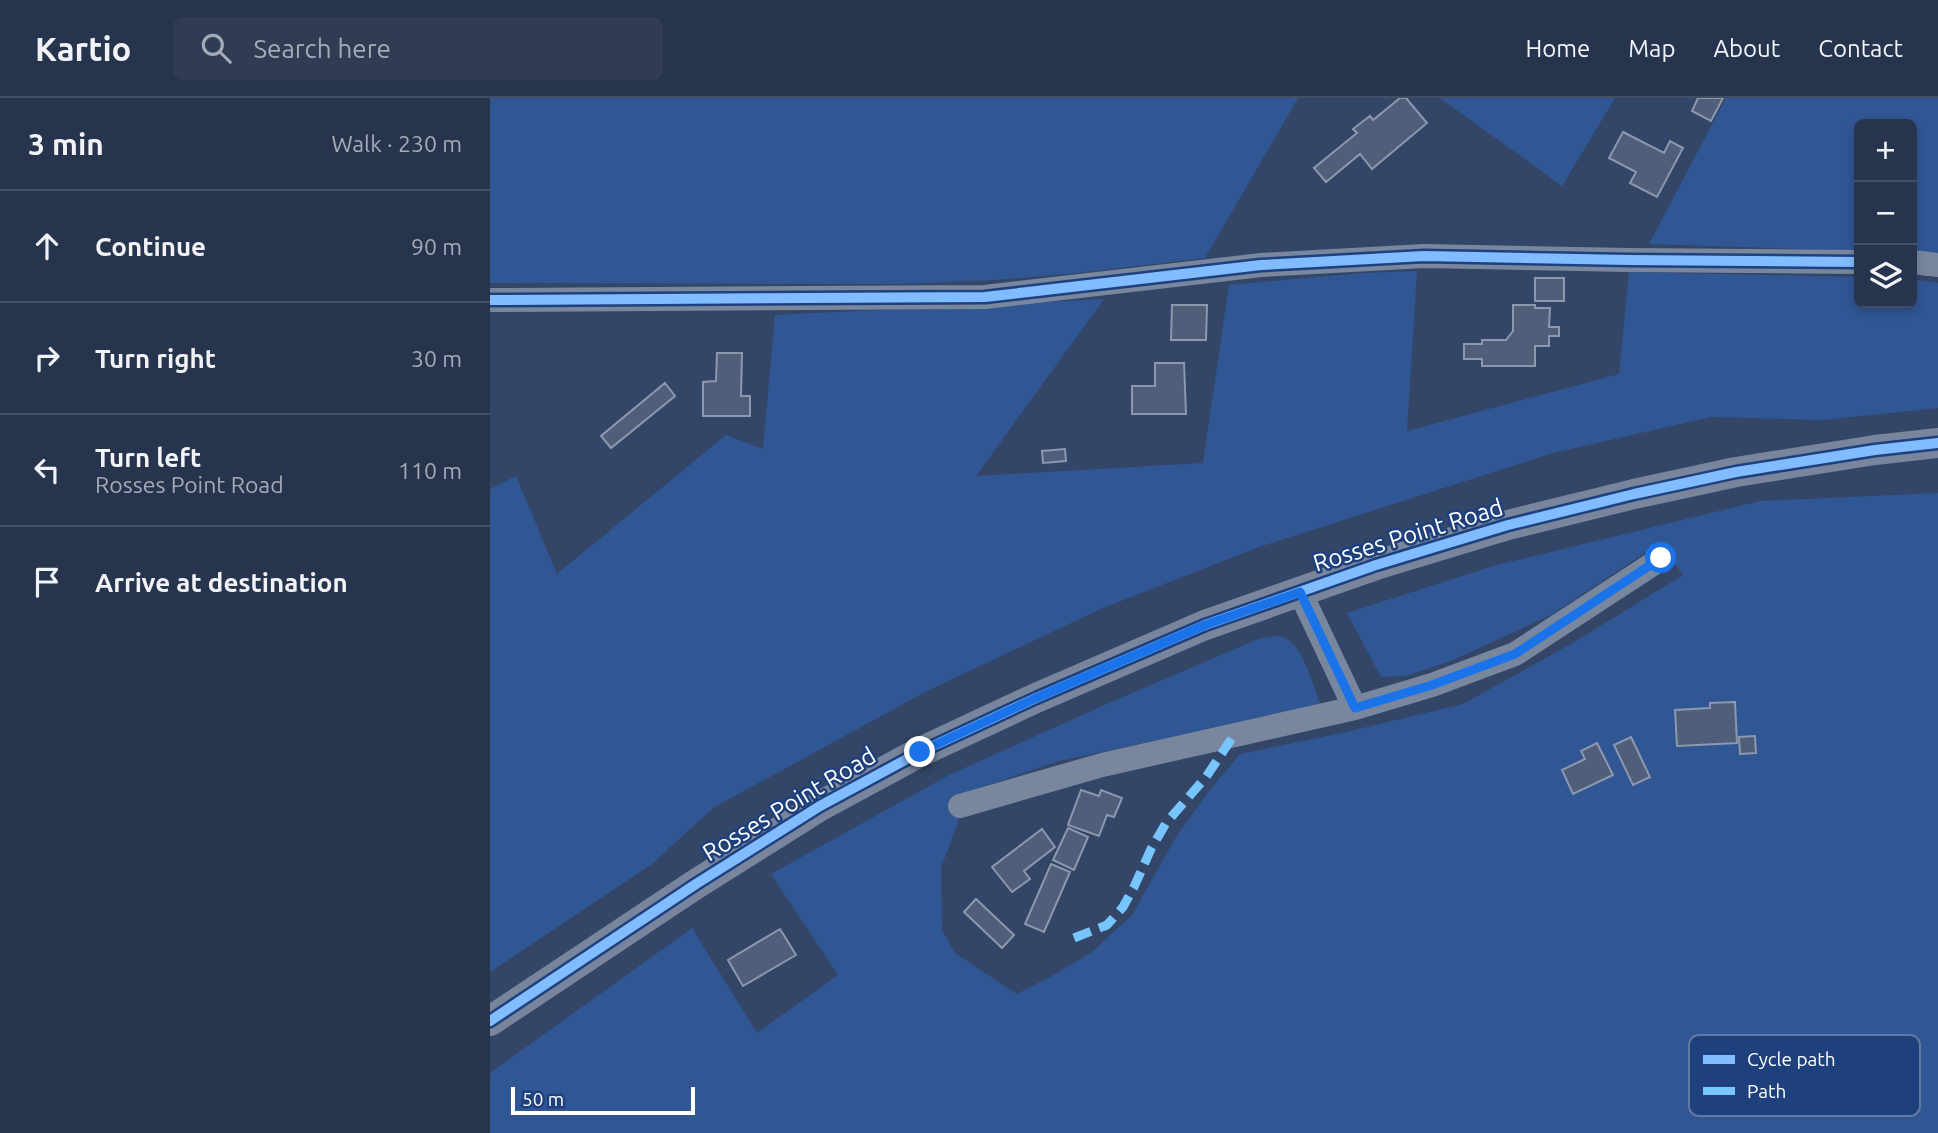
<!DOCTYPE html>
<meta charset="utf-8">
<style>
body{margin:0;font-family:Ubuntu,sans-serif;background:#2f3c54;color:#f1f3f6}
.controls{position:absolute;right:21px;top:21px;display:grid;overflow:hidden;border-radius:10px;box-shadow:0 4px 10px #0003}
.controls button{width:63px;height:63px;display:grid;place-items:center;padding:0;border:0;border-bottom:2px solid #434f65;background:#27344d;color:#f1f3f6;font:35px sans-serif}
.scale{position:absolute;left:21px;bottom:18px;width:184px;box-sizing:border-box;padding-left:7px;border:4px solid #fff;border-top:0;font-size:19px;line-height:24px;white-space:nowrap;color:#fff;-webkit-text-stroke:5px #1e407d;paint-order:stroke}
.stop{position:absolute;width:21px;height:21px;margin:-16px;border:5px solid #1a73e8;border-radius:50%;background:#fff}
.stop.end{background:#1a73e8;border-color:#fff;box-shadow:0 2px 7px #0008}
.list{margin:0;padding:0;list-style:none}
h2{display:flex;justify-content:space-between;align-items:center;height:91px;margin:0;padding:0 28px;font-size:30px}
h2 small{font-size:23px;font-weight:400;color:#a4aab6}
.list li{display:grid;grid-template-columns:46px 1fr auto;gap:21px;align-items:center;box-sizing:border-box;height:112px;padding:0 28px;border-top:2px solid #434f65}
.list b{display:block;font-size:26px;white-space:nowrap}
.list p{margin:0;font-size:23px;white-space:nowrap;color:#a4aab6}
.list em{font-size:23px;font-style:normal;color:#a4aab6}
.icon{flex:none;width:38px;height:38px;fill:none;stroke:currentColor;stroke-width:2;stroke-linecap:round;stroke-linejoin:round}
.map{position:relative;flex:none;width:1448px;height:1035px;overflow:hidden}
header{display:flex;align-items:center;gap:42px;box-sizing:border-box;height:98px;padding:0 35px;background:#27344d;border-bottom:2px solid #434f65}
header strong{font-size:33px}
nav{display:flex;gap:38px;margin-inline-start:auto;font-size:24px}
.search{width:490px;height:63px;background:#2f3c54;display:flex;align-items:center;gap:18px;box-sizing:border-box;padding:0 24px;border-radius:10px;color:#a4aab6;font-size:26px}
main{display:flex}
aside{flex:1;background:#27344d}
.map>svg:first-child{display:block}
</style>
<header>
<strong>Kartio</strong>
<div class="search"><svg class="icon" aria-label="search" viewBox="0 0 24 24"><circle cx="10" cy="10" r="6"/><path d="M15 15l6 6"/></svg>Search here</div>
<nav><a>Home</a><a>Map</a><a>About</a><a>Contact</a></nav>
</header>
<main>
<aside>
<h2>3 min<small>Walk · 230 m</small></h2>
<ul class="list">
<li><svg class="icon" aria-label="ahead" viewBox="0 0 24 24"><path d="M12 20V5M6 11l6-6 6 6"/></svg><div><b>Continue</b></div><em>90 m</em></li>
<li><svg class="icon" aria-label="right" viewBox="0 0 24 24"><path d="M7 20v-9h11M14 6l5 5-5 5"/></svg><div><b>Turn right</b></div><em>30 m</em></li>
<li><svg class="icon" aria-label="left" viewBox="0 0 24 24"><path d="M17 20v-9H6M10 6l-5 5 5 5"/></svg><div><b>Turn left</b><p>Rosses Point Road</p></div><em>110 m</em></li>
<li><svg class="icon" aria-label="arrive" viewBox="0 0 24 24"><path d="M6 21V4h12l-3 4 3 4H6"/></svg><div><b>Arrive at destination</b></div></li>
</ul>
</aside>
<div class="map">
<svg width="1448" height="1035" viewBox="0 0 1448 1035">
<rect width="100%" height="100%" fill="#344667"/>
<path fill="#315694" d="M 0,0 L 808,0 L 715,160 L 587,175 L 504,182 L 409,186 L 0,185 Z
M 950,0 L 1125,0 L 1072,88 Z
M 1236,0 L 1448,0 L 1448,155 L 1422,154 L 1422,26 L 1369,26 L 1369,153 L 1159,146 Z
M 927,173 L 917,333 L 1129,276 L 1139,174 L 1369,179 L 1369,205 L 1422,205 L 1422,181 L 1448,185 L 1448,310 L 1333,322 L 1221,319 L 1063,355 L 769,449 L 613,510 L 437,593 L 223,710 L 162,766 L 0,874 L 0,391 L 26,378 L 67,476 L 236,337 L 273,351 L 285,217 L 614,201 L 486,378 L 713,365 L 739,187 L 873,175 Z
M 1448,395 L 1448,1035 L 0,1035 L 0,975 L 202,830 L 267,935 L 348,877 L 281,776 L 459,677 L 628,601 L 768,541 C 776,540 788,536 795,540 C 815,550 823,589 831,608 L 569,663 L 460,700 L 469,721 L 451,770 L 452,832 L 465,855 L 527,896 L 562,878 L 602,854 L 642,817 L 686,739 L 719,693 L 750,656 L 852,635 L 973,606 L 1081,546 L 1193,477 L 1170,445 L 1061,517 L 961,563 L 916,578 L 891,579 L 857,515 L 1003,468 L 1270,403 Z"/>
<path fill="#4f5e79" stroke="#8c98ad" stroke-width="2" d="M 910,0 L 916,0 L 937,25 L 882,71 L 870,56 L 836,84 L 824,70 L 867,35 L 863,31 L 880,18 L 883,22 Z
M 1208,0 L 1233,0 L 1221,23 L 1202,13 Z
M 1133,34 L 1174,55 L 1180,43 L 1193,50 L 1167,99 L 1140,85 L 1146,74 L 1119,60 Z
M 1045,180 L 1074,180 L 1074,203 L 1045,203 Z
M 682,207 L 717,207 L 716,242 L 681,242 Z
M 1023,207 L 1045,207 L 1045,210 L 1060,210 L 1059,229 L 1069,229 L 1069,238 L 1059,238 L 1059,248 L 1045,248 L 1045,268 L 992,268 L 992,261 L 974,261 L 974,246 L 992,246 L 992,242 L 1016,242 L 1023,233 Z
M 227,255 L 252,255 L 251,298 L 260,298 L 260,318 L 213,318 L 213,284 L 226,283 Z
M 665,265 L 694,265 L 696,316 L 642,316 L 642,288 L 665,288 Z
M 175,285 L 185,298 L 121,350 L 111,338 Z
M 575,351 L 576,363 L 553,365 L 552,353 Z
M 1245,604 L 1247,645 L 1187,648 L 1185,612 L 1220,610 L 1220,605 Z
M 1265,638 L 1266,655 L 1250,656 L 1249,639 Z
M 1141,639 L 1160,679 L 1143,687 L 1124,647 Z
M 1107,645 L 1123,677 L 1083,696 L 1072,672 L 1095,661 L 1091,653 Z
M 591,692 L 609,698 L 611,692 L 632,700 L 624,719 L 617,717 L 609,738 L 578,727 Z
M 578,730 L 598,739 L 584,772 L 563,762 Z
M 552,731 L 565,749 L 534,773 L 540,781 L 522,794 L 502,769 Z
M 561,766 L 580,774 L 554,834 L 535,826 Z
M 486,801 L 524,837 L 512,850 L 474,814 Z
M 290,831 L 306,857 L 253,888 L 238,862 Z"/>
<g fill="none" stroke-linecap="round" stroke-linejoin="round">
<path stroke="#78879e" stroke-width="24" d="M 1422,164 L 1448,167
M 0,202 L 495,199 L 771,167 L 934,158 L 1139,162 L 1369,164
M 810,494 L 865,610 L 942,587 L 1025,556 L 1172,460
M 470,708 L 612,667 L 865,610"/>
<path stroke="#78859c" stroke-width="30" d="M 0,923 L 206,786 L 330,708 L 430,654 L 546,600 L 715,527 L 886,467 L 1018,427 L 1144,396 L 1246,374 L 1385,352 L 1448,345"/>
<path stroke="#76c5fe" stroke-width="9" stroke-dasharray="18 9" stroke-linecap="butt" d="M 584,840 L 617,827 L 633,809 L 644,789 L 661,751 L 676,725 L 716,679 L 744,637"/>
<defs>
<path id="cycleway" d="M 0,202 L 495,199 L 771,167 L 934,158 L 1139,162 L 1369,164
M 0,923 L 206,786 L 330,708 L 430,654 L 546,600 L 715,527 L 886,467 L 1018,427 L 1144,396 L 1246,374 L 1385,352 L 1448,345"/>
</defs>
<use href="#cycleway" stroke="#1e407d" stroke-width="15"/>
<use href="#cycleway" stroke="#80bcff" stroke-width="10"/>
</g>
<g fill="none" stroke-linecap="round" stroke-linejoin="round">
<path stroke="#1a73e8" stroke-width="9" d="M 430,654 L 546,600 L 715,527 L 810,494 L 865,610 L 942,587 L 1025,556 L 1171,460"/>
</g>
<g text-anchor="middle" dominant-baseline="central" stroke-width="5" stroke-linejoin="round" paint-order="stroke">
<g font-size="24" fill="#fff" stroke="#1e407d">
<text transform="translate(918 437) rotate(-17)">Rosses Point Road</text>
<text transform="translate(299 706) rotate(-31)">Rosses Point Road</text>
</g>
</g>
<rect x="1199" y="937" width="231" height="81" rx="10" fill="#1e407d" stroke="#6279a4" stroke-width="2"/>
<rect x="1213" y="957" width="32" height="9" fill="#80bcff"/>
<rect x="1213" y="989" width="32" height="8" fill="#76c5fe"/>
<g font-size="19" fill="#fff">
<text x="1257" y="968">Cycle path</text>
<text x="1257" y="1000">Path</text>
</g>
</svg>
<div class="controls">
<button>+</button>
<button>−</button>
<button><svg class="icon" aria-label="layers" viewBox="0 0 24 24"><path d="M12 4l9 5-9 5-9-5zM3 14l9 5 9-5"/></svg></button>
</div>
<div class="scale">50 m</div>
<div class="stop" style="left:1171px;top:460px"></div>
<div class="stop end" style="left:430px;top:654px"></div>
</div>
</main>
